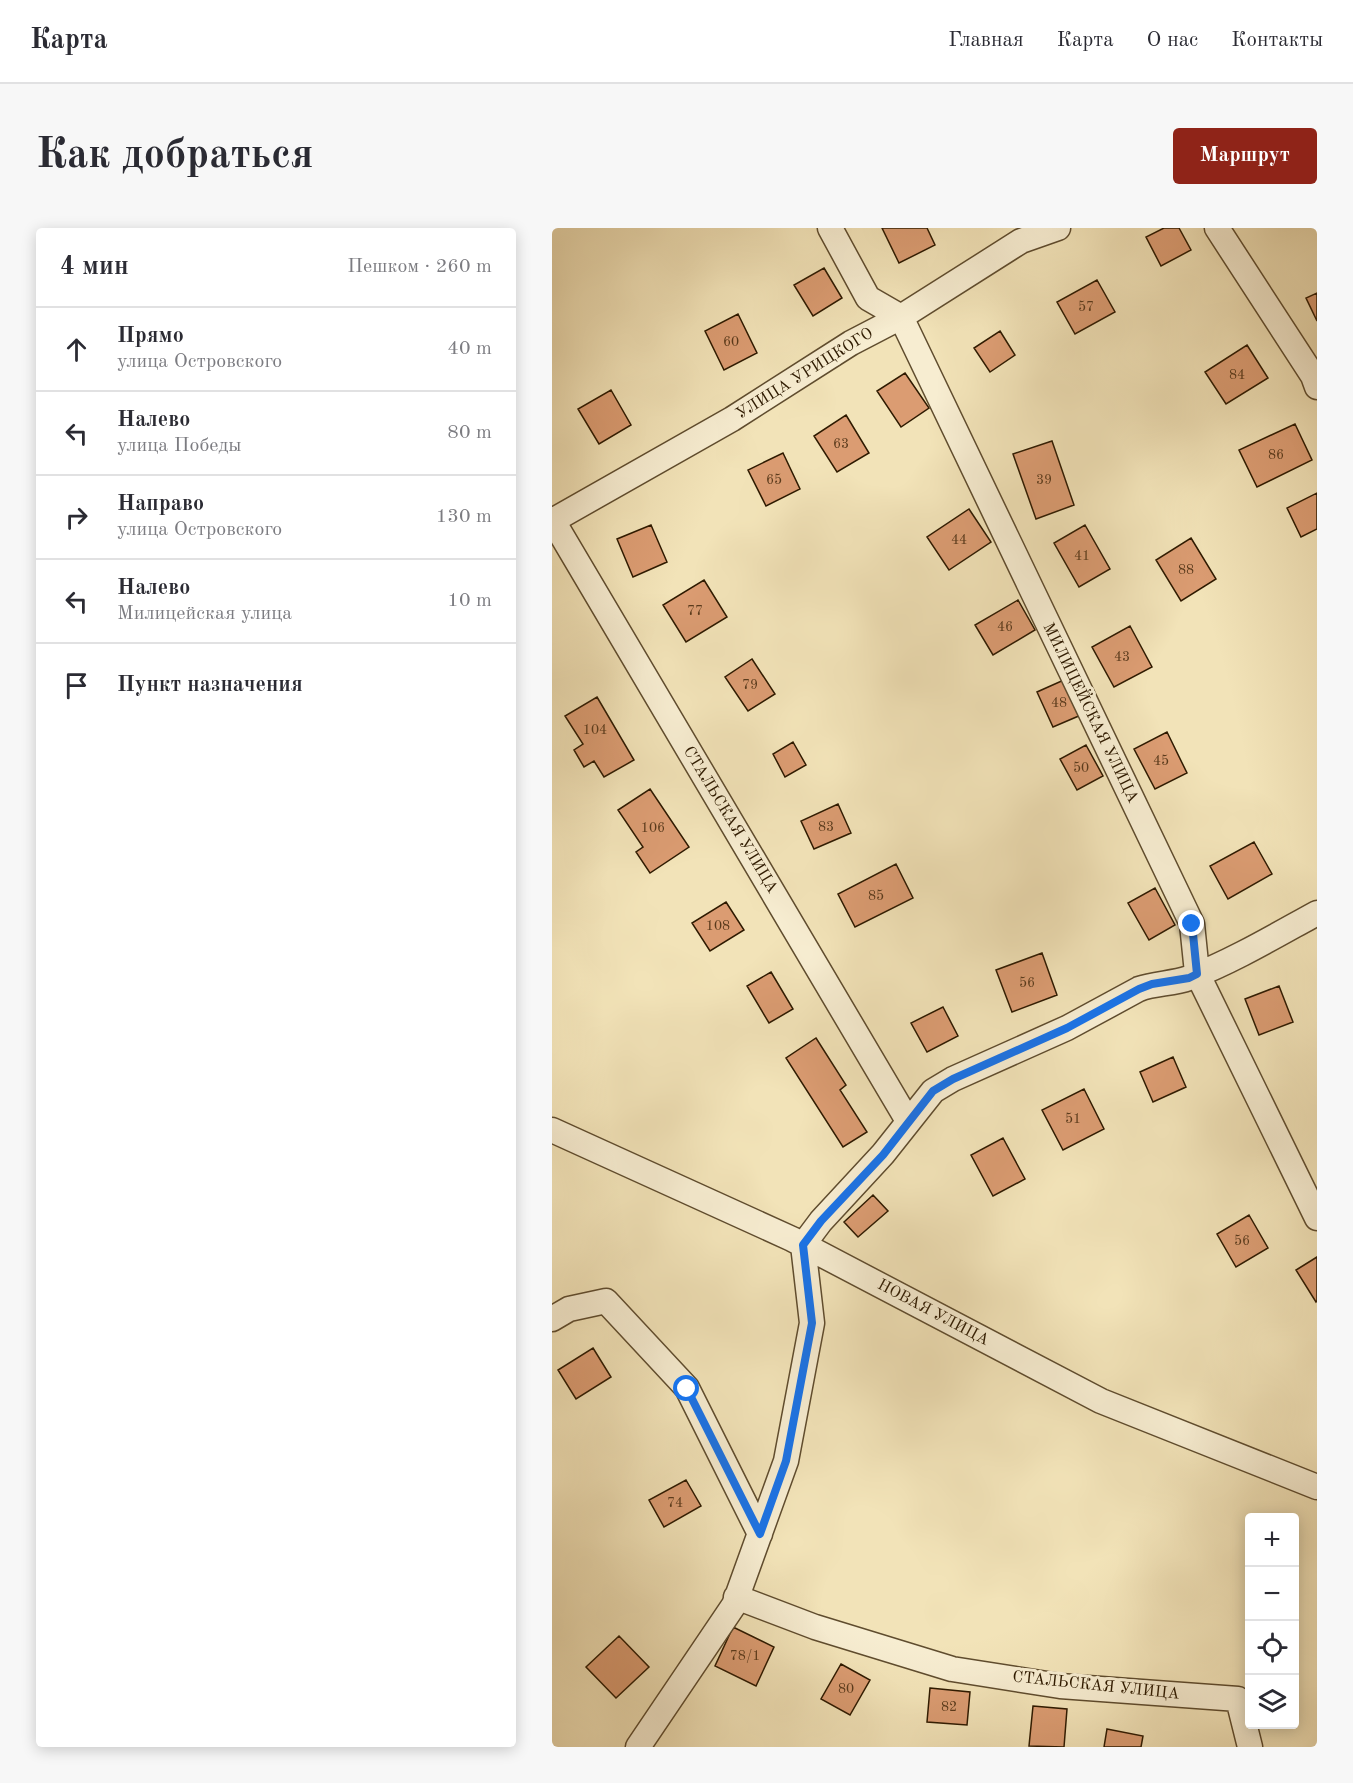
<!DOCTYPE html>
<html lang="ru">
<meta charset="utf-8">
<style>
body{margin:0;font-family:"Old Standard TT",serif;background:#f7f7f7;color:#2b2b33}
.controls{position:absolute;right:18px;bottom:18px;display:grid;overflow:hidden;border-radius:6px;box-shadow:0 3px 15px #0003}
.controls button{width:54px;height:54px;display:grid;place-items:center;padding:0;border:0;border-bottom:2px solid #e1e1e2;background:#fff;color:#2b2b33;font:30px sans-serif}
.stop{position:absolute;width:18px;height:18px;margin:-14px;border:4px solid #1a73e8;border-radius:50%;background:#fff}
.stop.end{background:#1a73e8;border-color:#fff;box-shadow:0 2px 6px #0008}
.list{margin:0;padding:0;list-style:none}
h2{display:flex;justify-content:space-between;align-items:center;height:78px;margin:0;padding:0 24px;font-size:26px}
h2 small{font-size:20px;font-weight:400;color:#7c7c81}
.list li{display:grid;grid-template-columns:39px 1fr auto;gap:18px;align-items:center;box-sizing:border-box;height:84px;padding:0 24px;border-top:2px solid #e1e1e2}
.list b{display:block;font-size:22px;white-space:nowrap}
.list p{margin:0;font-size:20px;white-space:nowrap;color:#7c7c81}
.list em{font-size:20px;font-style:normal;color:#7c7c81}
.icon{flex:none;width:33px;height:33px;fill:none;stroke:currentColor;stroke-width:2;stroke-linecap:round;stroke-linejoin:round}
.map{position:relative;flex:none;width:765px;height:1519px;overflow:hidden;border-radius:6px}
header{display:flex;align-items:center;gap:36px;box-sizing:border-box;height:84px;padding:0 30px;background:#fff;border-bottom:2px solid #e1e1e2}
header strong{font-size:28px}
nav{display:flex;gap:33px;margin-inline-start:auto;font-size:21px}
.intro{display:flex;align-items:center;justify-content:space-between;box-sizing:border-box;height:144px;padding:0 36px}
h1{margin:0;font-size:42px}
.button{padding:15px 27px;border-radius:6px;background:#8f2418;color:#fff;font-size:21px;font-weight:700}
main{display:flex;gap:36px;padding:0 36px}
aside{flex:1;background:#fff;border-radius:6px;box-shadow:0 3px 15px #0003}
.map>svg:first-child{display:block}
</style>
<header>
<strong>Карта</strong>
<nav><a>Главная</a><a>Карта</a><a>О нас</a><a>Контакты</a></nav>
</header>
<div class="intro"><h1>Как добраться</h1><a class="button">Маршрут</a></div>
<main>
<aside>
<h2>4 мин<small>Пешком · 260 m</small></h2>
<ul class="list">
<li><svg class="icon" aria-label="ahead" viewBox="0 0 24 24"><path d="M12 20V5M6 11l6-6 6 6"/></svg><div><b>Прямо</b><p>улица Островского</p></div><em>40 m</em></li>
<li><svg class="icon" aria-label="left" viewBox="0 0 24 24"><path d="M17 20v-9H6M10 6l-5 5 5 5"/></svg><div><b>Налево</b><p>улица Победы</p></div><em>80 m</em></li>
<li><svg class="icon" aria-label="right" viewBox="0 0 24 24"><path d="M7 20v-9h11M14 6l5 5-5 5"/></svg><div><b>Направо</b><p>улица Островского</p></div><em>130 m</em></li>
<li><svg class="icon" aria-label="left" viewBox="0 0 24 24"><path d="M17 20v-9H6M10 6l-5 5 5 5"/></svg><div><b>Налево</b><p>Милицейская улица</p></div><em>10 m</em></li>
<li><svg class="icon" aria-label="arrive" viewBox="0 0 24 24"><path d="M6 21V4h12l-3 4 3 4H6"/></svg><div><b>Пункт назначения</b></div></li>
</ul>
</aside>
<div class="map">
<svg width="765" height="1519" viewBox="0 0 765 1519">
<rect width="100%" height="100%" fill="#f2e3b8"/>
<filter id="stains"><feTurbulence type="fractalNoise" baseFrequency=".00333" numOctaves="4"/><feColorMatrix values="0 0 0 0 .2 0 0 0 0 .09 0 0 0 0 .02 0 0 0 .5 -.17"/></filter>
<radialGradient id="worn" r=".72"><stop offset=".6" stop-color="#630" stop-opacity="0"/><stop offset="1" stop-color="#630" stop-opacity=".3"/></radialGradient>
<path fill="#db9c72" stroke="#2e1a00" stroke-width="1.5" d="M 330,0 L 375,0 L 383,17 L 347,35 Z
M 612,0 L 627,0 L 639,22 L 609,38 L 594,9 Z
M 272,40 L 290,70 L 261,88 L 242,57 Z
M 545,52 L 563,84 L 523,106 L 505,74 Z
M 765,65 L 765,93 L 754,70 Z
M 186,86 L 205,125 L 172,142 L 153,103 Z
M 448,103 L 463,127 L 438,144 L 422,120 Z
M 695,117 L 716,150 L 674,176 L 653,144 Z
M 353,145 L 377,180 L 349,199 L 325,163 Z
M 59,162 L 79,197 L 47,216 L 26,181 Z
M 294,187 L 317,225 L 285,244 L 262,208 Z
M 743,196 L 760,232 L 705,259 L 687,222 Z
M 500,213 L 522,277 L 484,291 L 461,226 Z
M 231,225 L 248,261 L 214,278 L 196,242 Z
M 765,265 L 765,301 L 749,309 L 735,280 Z
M 417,281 L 439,314 L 397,342 L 375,309 Z
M 99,297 L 115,334 L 81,349 L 65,311 Z
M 533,297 L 558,341 L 527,359 L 502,315 Z
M 639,310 L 664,351 L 629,373 L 604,332 Z
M 152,352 L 175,389 L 134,414 L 111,377 Z
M 466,372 L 483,402 L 441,427 L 423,397 Z
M 578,398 L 600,439 L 562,459 L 540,419 Z
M 200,431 L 223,466 L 196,483 L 173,449 Z
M 514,451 L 529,487 L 501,499 L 485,464 Z
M 45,469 L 82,532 L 52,549 L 42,533 L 32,539 L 22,522 L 31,516 L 13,488 Z
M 615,504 L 635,545 L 603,561 L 582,521 Z
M 241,514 L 254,537 L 233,549 L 221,526 Z
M 534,517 L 551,548 L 525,562 L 508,531 Z
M 98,561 L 137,619 L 98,645 L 84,624 L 91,619 L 66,582 Z
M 286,576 L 299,605 L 262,621 L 249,593 Z
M 702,614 L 720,646 L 676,671 L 658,638 Z
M 344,636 L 361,670 L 303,699 L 286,666 Z
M 603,660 L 623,697 L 597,712 L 576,675 Z
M 174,674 L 192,702 L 158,723 L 140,695 Z
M 490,725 L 505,767 L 460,784 L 444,742 Z
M 219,744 L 241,781 L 217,795 L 195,758 Z
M 727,758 L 741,794 L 707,807 L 693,771 Z
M 391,779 L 406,808 L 375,824 L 359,795 Z
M 264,810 L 294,857 L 288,862 L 315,904 L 291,919 L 234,830 Z
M 621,829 L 634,859 L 601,874 L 588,844 Z
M 532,861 L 552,901 L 511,922 L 490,882 Z
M 451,910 L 473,951 L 441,968 L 419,927 Z
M 321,967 L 336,983 L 306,1009 L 292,994 Z
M 697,987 L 716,1020 L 684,1039 L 665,1006 Z
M 765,1029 L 765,1073 L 764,1074 L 744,1042 Z
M 41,1120 L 59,1149 L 24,1171 L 6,1142 Z
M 134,1252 L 149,1278 L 112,1299 L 97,1272 Z
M 181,1399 L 222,1419 L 204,1458 L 163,1438 Z
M 67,1408 L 97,1439 L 64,1470 L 34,1439 Z
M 289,1436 L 318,1452 L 298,1487 L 269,1471 Z
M 378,1460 L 418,1464 L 415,1497 L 375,1494 Z
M 481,1478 L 515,1481 L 512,1519 L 477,1518 Z
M 555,1501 L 591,1508 L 589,1519 L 552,1519 Z"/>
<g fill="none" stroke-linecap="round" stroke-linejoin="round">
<defs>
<path id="minor" d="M 278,0 L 316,70 L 349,89 L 640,696 L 645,745 L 765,990
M 665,0 L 761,148 L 765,159
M 0,291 L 356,893
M 0,293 L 180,191 L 299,115 L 349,89 L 469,13 L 506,0
M 0,902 L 240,1011 L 549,1173 L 765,1259
M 0,1091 L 17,1081 L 54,1073 L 135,1160 L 208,1306
M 184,1369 L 263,1399 L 400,1441 L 508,1458 L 686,1471 L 698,1519
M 86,1519 L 182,1377 L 234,1233 L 260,1095 L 251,1017 L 269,993 L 331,926 L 381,863 L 401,851 L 515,800 L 587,761 C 603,755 621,756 637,750 C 681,733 723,708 765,685"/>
</defs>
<use href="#minor" stroke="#5f4c2e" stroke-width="27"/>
<use href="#minor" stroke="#f7edd1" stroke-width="24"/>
</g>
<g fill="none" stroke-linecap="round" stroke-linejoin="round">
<path stroke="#1a73e8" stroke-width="8" d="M 135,1161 L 208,1306 L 234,1233 L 260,1095 L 251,1017 L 269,993 L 331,927 L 381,863 L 401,851 L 515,800 L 587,761 L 600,756 L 637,750 L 645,746 L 640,696"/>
</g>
<g text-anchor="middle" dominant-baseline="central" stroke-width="6" stroke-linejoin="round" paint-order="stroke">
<g font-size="14" fill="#593a1c">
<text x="534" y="79">57</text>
<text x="179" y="114">60</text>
<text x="685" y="147">84</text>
<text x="289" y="216">63</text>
<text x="724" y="227">86</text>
<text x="222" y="252">65</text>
<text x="492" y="252">39</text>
<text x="407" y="312">44</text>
<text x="530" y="328">41</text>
<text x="634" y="342">88</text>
<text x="143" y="383">77</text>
<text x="453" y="399">46</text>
<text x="570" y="429">43</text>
<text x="198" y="457">79</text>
<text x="507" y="475">48</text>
<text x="43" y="502">104</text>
<text x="609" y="533">45</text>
<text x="529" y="540">50</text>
<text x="274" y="599">83</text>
<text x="101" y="600">106</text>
<text x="324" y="668">85</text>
<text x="166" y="698">108</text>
<text x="475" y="755">56</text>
<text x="521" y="891">51</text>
<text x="690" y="1013">56</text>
<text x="123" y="1275">74</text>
<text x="193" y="1428">78/1</text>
<text x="294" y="1461">80</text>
<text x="397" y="1479">82</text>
</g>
<g font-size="16" fill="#2e1a00" stroke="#f7edd1">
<text transform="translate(253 146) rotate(-32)">УЛИЦА УРИЦКОГО</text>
<text transform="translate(538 485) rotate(64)">МИЛИЦЕЙСКАЯ УЛИЦА</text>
<text transform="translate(178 592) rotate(59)">СТАЛЬСКАЯ УЛИЦА</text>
<text transform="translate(381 1085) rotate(28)">НОВАЯ УЛИЦА</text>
<text transform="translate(544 1458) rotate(6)">СТАЛЬСКАЯ УЛИЦА</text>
</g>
</g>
<rect width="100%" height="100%" filter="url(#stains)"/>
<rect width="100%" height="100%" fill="url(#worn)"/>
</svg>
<div class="controls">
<button>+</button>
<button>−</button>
<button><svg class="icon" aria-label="locate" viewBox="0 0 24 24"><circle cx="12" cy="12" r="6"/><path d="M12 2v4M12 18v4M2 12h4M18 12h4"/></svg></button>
<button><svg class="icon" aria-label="layers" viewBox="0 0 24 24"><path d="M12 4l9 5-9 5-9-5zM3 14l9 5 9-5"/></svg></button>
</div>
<div class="stop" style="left:135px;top:1161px"></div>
<div class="stop end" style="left:640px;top:696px"></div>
</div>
</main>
